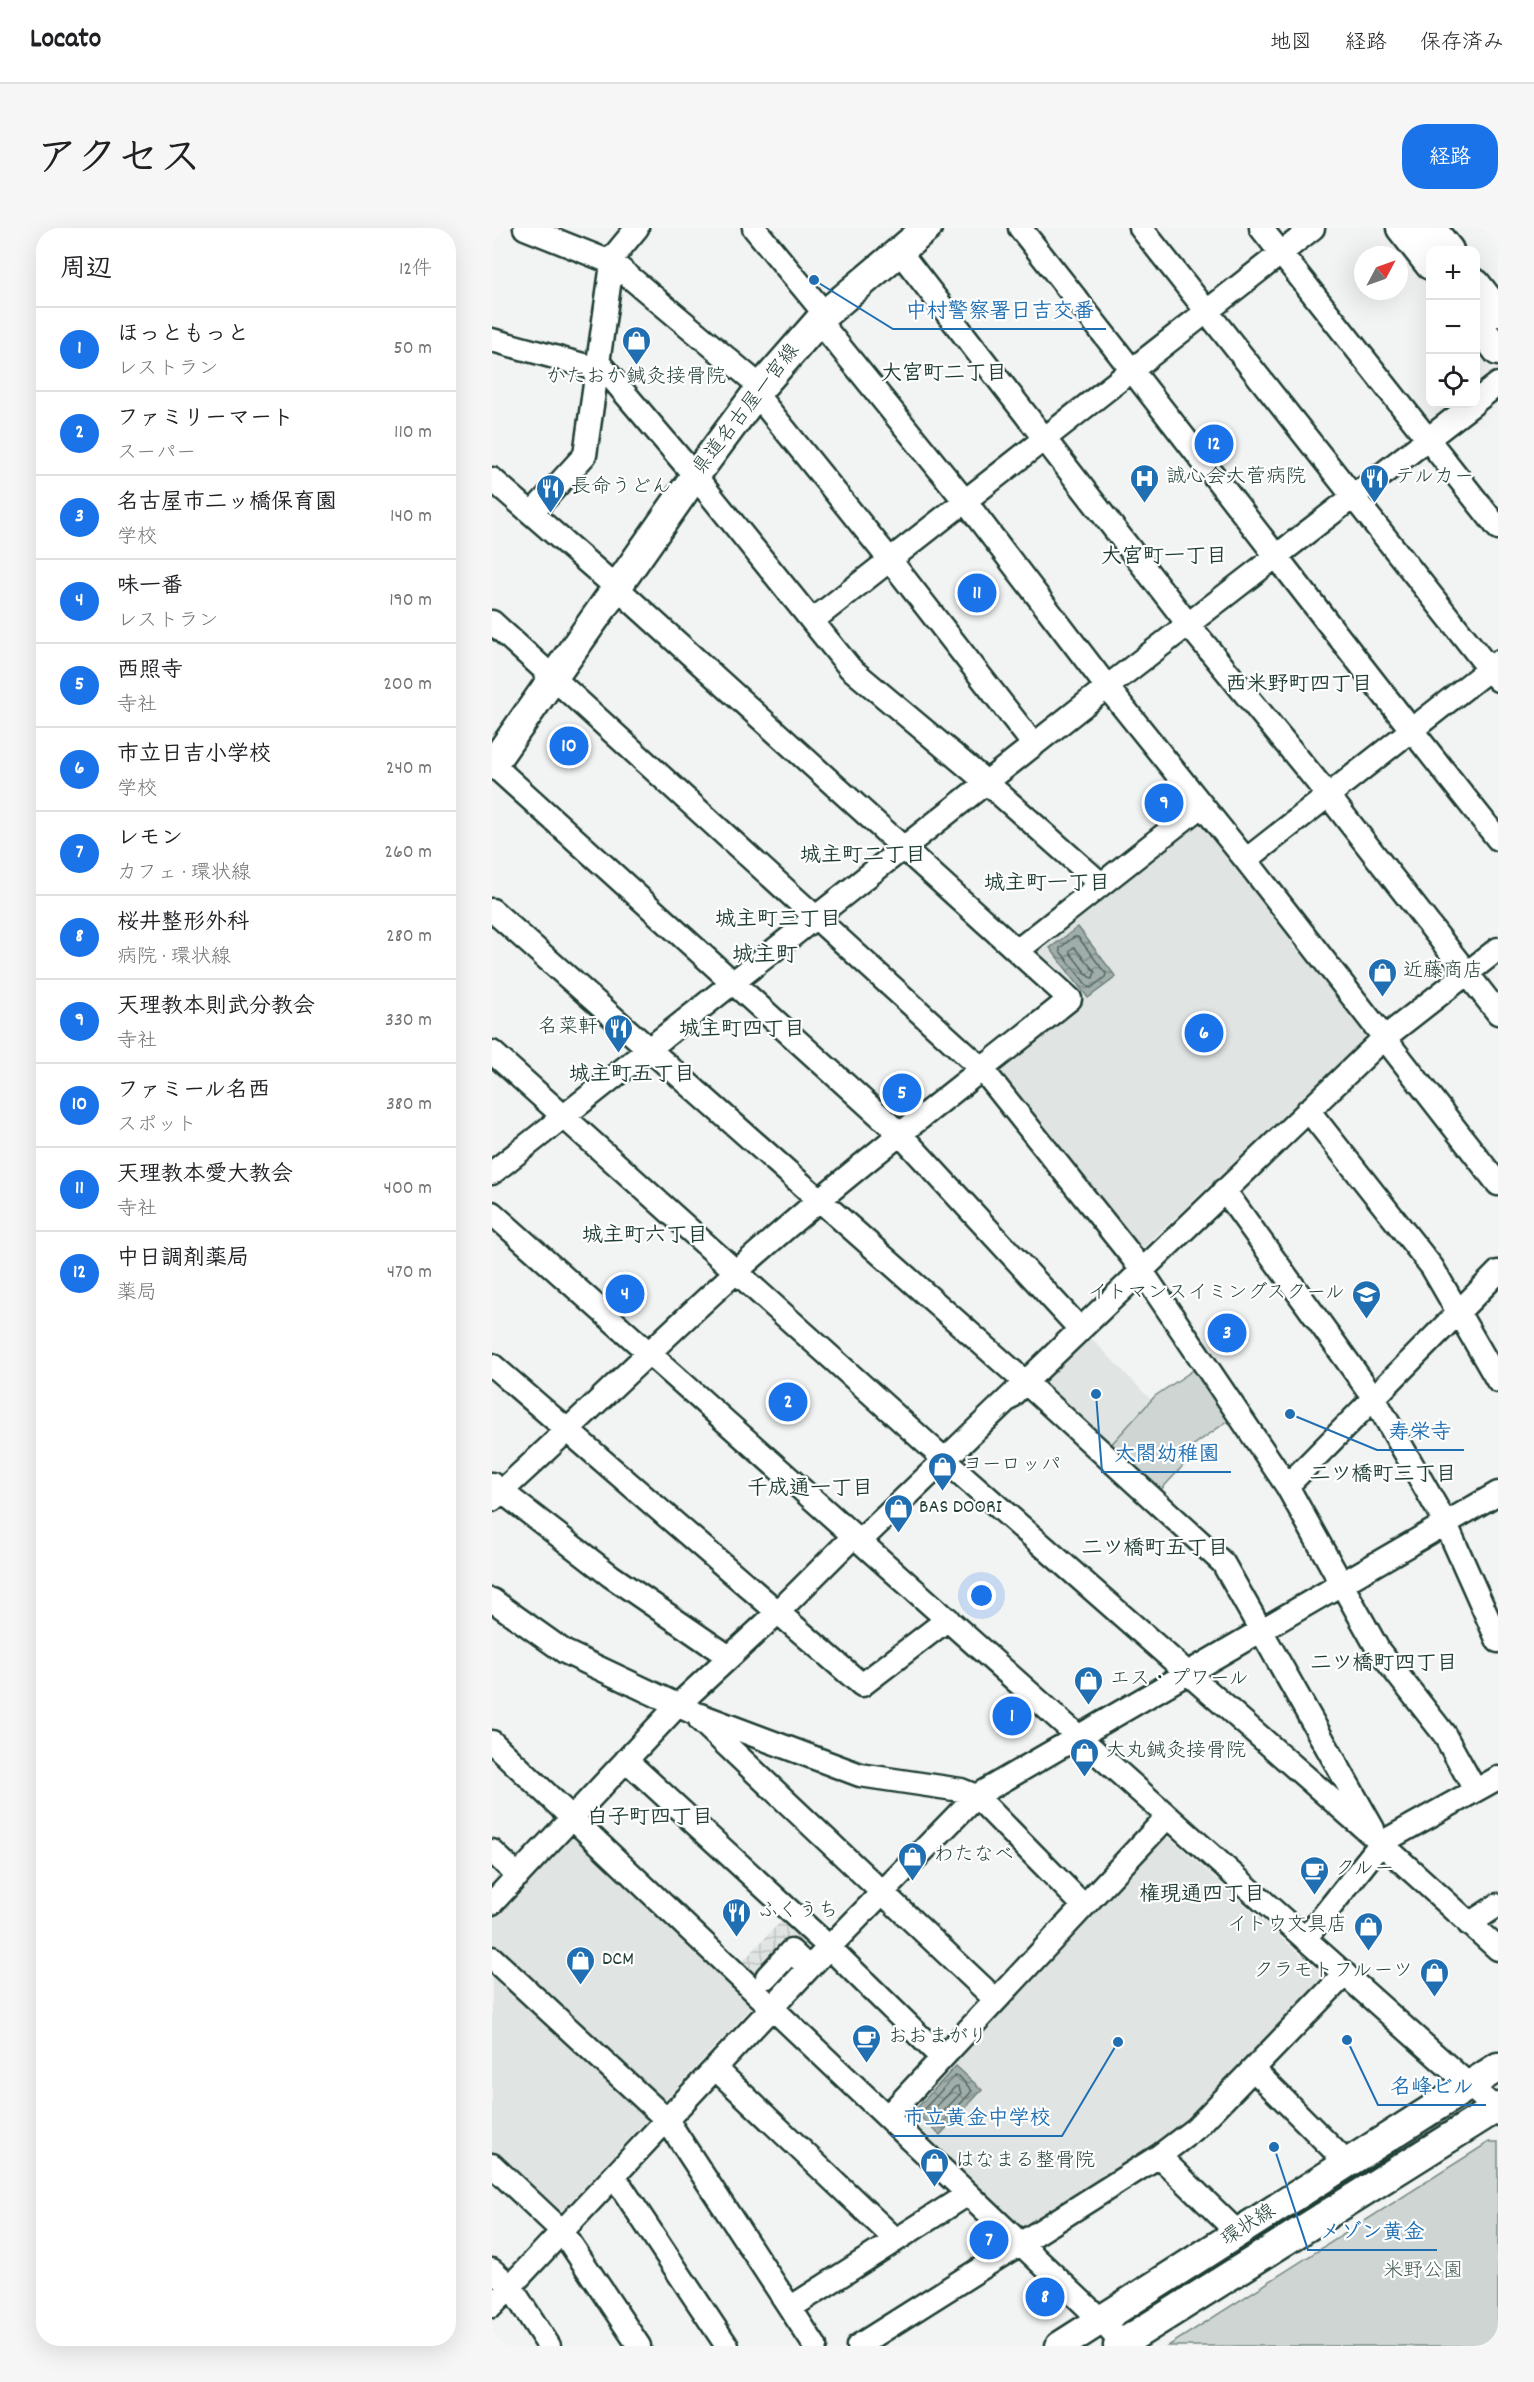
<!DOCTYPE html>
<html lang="ja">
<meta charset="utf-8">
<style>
body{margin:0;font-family:Dekko,"Klee One",sans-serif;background:#f6f6f6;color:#202124}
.controls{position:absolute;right:18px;top:18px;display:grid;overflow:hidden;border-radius:12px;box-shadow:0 6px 24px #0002}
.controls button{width:54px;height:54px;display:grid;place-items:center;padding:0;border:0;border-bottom:2px solid #e0e0e0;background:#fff;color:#202124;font:30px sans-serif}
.compass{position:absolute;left:862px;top:18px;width:54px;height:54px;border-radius:50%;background:#fff;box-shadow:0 6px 24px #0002;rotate:49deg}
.you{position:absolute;left:490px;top:1368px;width:21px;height:21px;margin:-15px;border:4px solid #fff;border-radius:50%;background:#1a73e8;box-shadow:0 0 0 9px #1a73e833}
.badge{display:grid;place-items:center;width:39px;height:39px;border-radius:50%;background:#1a73e8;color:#fff;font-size:20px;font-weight:700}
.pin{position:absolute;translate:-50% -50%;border:3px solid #fff;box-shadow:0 2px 6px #0006}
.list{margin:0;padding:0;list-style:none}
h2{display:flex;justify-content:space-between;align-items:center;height:78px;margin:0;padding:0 24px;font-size:26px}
h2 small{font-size:20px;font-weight:400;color:#757577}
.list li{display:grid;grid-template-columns:39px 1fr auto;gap:18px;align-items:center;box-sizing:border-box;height:84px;padding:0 24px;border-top:2px solid #e0e0e0}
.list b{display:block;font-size:22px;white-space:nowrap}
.list p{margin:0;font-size:20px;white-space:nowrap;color:#757577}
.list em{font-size:20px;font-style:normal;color:#757577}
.icon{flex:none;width:33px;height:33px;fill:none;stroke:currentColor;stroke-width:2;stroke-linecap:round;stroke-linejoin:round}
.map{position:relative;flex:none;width:1006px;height:2118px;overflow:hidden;border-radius:24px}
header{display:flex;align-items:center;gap:36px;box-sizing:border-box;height:84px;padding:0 30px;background:#fff;border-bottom:2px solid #e0e0e0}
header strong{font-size:28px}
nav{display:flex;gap:33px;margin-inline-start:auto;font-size:21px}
.intro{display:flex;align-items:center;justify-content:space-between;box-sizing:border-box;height:144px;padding:0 36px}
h1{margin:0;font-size:42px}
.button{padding:15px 27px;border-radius:24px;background:#1a73e8;color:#fff;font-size:21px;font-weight:700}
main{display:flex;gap:36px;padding:0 36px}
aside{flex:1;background:#fff;border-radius:24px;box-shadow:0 6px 24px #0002}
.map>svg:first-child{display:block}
</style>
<header>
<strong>Locato</strong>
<nav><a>地図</a><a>経路</a><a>保存済み</a></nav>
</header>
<div class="intro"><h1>アクセス</h1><a class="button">経路</a></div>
<main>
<aside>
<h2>周辺<small>12件</small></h2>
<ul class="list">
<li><span class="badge">1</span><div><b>ほっともっと</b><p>レストラン</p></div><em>50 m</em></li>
<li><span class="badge">2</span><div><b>ファミリーマート</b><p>スーパー</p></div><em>110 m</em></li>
<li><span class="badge">3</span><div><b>名古屋市二ッ橋保育園</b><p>学校</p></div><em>140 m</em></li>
<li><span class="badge">4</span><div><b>味一番</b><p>レストラン</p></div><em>190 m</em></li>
<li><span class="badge">5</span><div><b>西照寺</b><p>寺社</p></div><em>200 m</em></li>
<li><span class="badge">6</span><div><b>市立日吉小学校</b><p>学校</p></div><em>240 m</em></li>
<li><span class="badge">7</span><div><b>レモン</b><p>カフェ · 環状線</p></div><em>260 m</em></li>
<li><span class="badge">8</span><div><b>桜井整形外科</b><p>病院 · 環状線</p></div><em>280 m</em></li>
<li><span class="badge">9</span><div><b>天理教本則武分教会</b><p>寺社</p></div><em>330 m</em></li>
<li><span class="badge">10</span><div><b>ファミール名西</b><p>スポット</p></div><em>380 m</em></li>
<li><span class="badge">11</span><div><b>天理教本愛大教会</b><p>寺社</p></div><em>400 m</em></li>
<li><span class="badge">12</span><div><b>中日調剤薬局</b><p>薬局</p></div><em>470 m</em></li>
</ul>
</aside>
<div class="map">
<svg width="1006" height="2118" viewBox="0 0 1006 2118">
<defs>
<pattern id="industrial-grid" width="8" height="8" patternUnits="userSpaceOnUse" patternTransform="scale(1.5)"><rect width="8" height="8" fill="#e0e4e3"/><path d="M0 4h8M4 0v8" fill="none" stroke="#c0c4c3"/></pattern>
<pattern id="water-waves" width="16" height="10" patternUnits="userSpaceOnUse" patternTransform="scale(1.5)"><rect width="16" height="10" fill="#a1adaa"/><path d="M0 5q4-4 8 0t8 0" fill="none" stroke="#838e8b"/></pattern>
</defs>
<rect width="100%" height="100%" fill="#f2f3f3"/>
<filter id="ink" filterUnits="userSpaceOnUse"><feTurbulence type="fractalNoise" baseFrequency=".0167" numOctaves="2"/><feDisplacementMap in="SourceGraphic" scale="12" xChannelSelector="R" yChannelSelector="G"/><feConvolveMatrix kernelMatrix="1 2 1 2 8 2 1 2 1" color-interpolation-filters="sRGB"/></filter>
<g filter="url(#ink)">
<path fill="#e0e4e3" d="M 710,590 L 877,807 L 653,1018 L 646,1019 L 507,842 L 507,836 L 589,771 L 540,727 L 538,720 Z
M 595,1106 L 659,1172 L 616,1220 L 548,1160 L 552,1146 Z
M 73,1606 L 82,1606 L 259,1773 L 259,1780 L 68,1985 L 63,1986 L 0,1927 L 0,1686 Z
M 667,1607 L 677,1609 L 831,1747 L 833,1757 L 696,1898 L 532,2001 L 415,1890 L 415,1879 Z"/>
<path fill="url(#industrial-grid)" d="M 294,1688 L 321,1713 L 277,1759 L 250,1734 Z"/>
<path fill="#ced5d3" stroke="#768984" stroke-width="1.5" d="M 706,1139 L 740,1190 L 696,1221 L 700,1228 L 665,1266 L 616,1220 L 663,1168 Z
M 997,1914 L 1006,1914 L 1006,2118 L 676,2118 Z"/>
<path fill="url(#water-waves)" stroke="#6d807b" stroke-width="1.5" d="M 586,699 L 624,749 L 596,770 L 558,720 Z
M 464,1838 L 490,1862 L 448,1907 L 422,1883 Z"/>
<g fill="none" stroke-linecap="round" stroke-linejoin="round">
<path stroke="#536a63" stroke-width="1.5" d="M 582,709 L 586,709 L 614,746 L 613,749 L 599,760 L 596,759 L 568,723 L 568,720 Z
M 582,719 L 603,744 L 601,750 L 597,749 L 578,725 L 578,722 Z
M 463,1848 L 467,1848 L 480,1863 L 450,1896 L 446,1897 L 432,1881 Z
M 466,1858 L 469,1865 L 449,1886 L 445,1886 L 443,1880 L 463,1859 Z"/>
<defs>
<path id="minor" d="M 33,0 L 121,35 L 269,159
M 262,0 L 333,86
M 528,0 C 689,202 844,409 1006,611
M 649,0 L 1006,452
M 769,0 L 1006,300
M 407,23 L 696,396 L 836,567 L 1006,785
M 327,93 L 473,273 L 615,459 L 754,632 L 1006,956
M 0,112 L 106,141
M 107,135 L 203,248 L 358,440 L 494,554 L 609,656
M 264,166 L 398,332 L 542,517
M 984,173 L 1006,156
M 0,251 L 125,360 L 578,771 C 466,861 352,947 245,1043 C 162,1118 83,1197 0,1272
M 40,285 L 93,227 L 121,29 L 145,0
M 320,393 L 821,0
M 0,394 L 490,841 L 641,1030 L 795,1258 L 887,1423 L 952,1506 L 983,1562
M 0,536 L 408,906 L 588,1101
M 754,632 L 1006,434
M 0,682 L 533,1154 L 731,1335 L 881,1601
M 525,723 L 710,577
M 0,824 L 453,1232 L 889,1615 L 1006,1721
M 816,882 L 940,1039 L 1006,1153
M 0,945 L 615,459 L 981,176
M 732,962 L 882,1170 L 954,1296 L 1006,1413
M 0,985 L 1006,1883
M 0,1137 L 370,1457 L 456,1391
M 0,1256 L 119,1348 L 237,1429
M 795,1258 L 1006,1044
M 368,1313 L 892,810 L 1006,721
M 0,1372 L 73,1424 L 200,1484 L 368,1547 L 469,1562 L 484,1568 L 592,1678
M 208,1492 L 504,1772
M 0,1514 L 609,2092 L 632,2118
M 134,1532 L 337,1719 L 450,1830
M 0,1623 L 26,1648
M 0,1675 L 186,1477 L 285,1385 L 362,1308
M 977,1696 L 1006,1677
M 813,1711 L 889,1615 L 1006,1550
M 0,1730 L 175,1892 L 323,2118
M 275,1749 L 299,1723 L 317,1740
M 223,1840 L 403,2011
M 762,1842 L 855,1935
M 395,1889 L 676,1588
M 667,1928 L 746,2005
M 0,1937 L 70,2003 L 147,2118
M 122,1948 L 235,2118
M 0,2042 L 18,2058 L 57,2118
M 0,2078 L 317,1740 L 484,1568 L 1006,1265
M 298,2080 L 476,1966
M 366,2118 L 667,1928 L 704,1900 L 853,1746"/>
<path id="major" d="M 909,0 L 938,37
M 939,0 L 957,22
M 984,56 L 1006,84
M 984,94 L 1006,123
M 0,537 L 203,248 L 269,159 L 333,86 L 435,0
M 568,2118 L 1006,1839
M 626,2118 L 1006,1879"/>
</defs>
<use href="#minor" stroke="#1f3d34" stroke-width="27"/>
<use href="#major" stroke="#1f3d34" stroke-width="33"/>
<use href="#minor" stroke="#fff" stroke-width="22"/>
<use href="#major" stroke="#fff" stroke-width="28"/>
</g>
</g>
<defs>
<symbol id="shop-pin" viewBox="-11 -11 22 30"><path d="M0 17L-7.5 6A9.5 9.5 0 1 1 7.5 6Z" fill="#1f6fb2" stroke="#fff"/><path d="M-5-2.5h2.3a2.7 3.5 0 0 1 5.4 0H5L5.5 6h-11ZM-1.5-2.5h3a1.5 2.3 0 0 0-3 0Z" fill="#fff"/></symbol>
<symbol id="hospital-pin" viewBox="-11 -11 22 30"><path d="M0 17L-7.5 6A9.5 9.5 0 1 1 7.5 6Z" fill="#1f6fb2" stroke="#fff"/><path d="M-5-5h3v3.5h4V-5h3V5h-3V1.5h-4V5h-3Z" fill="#fff"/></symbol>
<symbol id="restaurant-pin" viewBox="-11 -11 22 30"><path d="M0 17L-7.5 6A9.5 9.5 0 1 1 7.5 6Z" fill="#1f6fb2" stroke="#fff"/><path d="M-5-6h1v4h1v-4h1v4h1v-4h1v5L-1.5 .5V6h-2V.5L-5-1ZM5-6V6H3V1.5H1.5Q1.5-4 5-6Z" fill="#fff"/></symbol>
<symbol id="university-pin" viewBox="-11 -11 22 30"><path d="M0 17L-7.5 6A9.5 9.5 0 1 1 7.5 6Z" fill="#1f6fb2" stroke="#fff"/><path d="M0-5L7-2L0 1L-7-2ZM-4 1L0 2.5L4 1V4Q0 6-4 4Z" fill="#fff"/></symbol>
<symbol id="cafe-pin" viewBox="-11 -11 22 30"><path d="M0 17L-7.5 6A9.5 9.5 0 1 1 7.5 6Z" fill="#1f6fb2" stroke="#fff"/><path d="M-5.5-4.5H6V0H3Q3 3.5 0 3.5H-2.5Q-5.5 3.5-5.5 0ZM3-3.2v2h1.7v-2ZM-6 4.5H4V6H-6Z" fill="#fff"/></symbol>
</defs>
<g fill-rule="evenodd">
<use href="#shop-pin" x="128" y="96" width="33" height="45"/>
<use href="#hospital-pin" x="636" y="234" width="33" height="45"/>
<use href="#restaurant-pin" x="866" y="234" width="33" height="45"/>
<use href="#restaurant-pin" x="42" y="244" width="33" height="45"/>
<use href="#shop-pin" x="874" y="728" width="33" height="45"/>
<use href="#restaurant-pin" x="110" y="784" width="33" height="45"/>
<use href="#university-pin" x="858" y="1050" width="33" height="45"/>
<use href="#shop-pin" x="434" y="1222" width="33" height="45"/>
<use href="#shop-pin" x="390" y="1264" width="33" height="45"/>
<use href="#shop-pin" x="580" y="1436" width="33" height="45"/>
<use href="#shop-pin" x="576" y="1508" width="33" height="45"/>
<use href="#shop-pin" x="404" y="1612" width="33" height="45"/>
<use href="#cafe-pin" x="806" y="1626" width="33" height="45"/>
<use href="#restaurant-pin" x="228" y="1668" width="33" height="45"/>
<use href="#shop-pin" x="860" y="1682" width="33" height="45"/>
<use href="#shop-pin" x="72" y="1716" width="33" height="45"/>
<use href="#shop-pin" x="926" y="1728" width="33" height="45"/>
<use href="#cafe-pin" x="358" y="1794" width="33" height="45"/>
<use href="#shop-pin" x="426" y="1918" width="33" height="45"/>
</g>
<g text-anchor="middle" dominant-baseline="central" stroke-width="4.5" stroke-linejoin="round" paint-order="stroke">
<g font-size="20" fill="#1f3d34" stroke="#fff" text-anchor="start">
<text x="144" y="150" text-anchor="middle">かたおか鍼灸接骨院</text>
<text x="674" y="250">誠心会大菅病院</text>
<text x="903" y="250">テルカー</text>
<text x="79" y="260">長命うどん</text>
<text x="911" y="744">近藤商店</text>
<text x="106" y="800" text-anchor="end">名菜軒</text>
<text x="853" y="1066" text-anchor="end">イトマンスイミングスクール</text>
<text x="471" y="1238">ヨーロッパ</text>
<text x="427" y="1280">BAS DOORI</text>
<text x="618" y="1452">エス・プワール</text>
<text x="614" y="1524">大丸鍼灸接骨院</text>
<text x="442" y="1628">わたなべ</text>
<text x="843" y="1642">クルー</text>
<text x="266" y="1684">ふくうち</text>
<text x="855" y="1698" text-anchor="end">イトウ文具店</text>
<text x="110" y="1732">DCM</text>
<text x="921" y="1744" text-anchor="end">クラモトフルーツ</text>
<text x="396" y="1810">おおまがり</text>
<text x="463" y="1934">はなまる整骨院</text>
</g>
<g font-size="20" fill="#1f3d34" stroke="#fff">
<text transform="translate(255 182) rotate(-52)">県道名古屋一宮線</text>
<text transform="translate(757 1998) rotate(-33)">環状線</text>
</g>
<g font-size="20" fill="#425b54" stroke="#fff">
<text x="931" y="2044">米野公園</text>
</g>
<g font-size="21" font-weight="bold" fill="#1f3d34" stroke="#fff">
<text x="452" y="147">大宮町二丁目</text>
<text x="672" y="330">大宮町一丁目</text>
<text x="807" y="458">西米野町四丁目</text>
<text x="371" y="629">城主町二丁目</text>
<text x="555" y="657">城主町一丁目</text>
<text x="286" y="693">城主町三丁目</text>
<text x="250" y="803">城主町四丁目</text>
<text x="140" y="848">城主町五丁目</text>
<text x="153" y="1009">城主町六丁目</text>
<text x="891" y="1248">二ツ橋町三丁目</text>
<text x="318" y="1262">千成通一丁目</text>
<text x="663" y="1322">二ツ橋町五丁目</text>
<text x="892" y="1437">二ツ橋町四丁目</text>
<text x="158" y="1591">白子町四丁目</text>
<text x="710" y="1668">権現通四丁目</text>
</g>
<g font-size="22" font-weight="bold" fill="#1f3d34" stroke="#fff">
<text x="273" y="728">城主町</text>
</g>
</g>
<path fill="none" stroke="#1f6fb2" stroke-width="2" d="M322 52L401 101H614M798 1186L885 1222H972M604 1166L610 1244H739M855 1812L886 1877H994M626 1814L570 1908H399M782 1919L816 2022H945"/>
<g fill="#1f6fb2" stroke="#fff" stroke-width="2">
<circle cx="322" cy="52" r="6"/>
<circle cx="798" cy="1186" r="6"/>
<circle cx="604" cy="1166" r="6"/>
<circle cx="855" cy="1812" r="6"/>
<circle cx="626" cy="1814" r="6"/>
<circle cx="782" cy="1919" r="6"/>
</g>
<g font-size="21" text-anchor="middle" font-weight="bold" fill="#1f6fb2" stroke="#fff" stroke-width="4.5" stroke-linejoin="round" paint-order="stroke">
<text x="508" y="89">中村警察署日吉交番</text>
<text x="928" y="1210">寿栄寺</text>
<text x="675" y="1232">太閤幼稚園</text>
<text x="940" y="1865">名峰ビル</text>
<text x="485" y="1896">市立黄金中学校</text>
<text x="880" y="2010">メゾン黄金</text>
</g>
</svg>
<div class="controls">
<button>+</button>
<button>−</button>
<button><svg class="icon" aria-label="locate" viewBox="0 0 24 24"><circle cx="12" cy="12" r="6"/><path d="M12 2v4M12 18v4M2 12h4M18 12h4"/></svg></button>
</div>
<svg class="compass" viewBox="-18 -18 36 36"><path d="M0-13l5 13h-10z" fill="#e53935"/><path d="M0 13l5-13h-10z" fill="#757577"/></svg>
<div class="you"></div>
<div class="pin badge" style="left:520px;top:1488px">1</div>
<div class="pin badge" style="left:296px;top:1174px">2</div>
<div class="pin badge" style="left:735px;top:1105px">3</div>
<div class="pin badge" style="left:133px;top:1066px">4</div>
<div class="pin badge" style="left:410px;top:865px">5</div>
<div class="pin badge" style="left:712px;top:805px">6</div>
<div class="pin badge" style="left:497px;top:2012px">7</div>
<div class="pin badge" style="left:553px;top:2069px">8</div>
<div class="pin badge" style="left:672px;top:575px">9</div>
<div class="pin badge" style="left:77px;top:518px">10</div>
<div class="pin badge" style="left:485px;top:365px">11</div>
<div class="pin badge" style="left:722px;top:216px">12</div>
</div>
</main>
